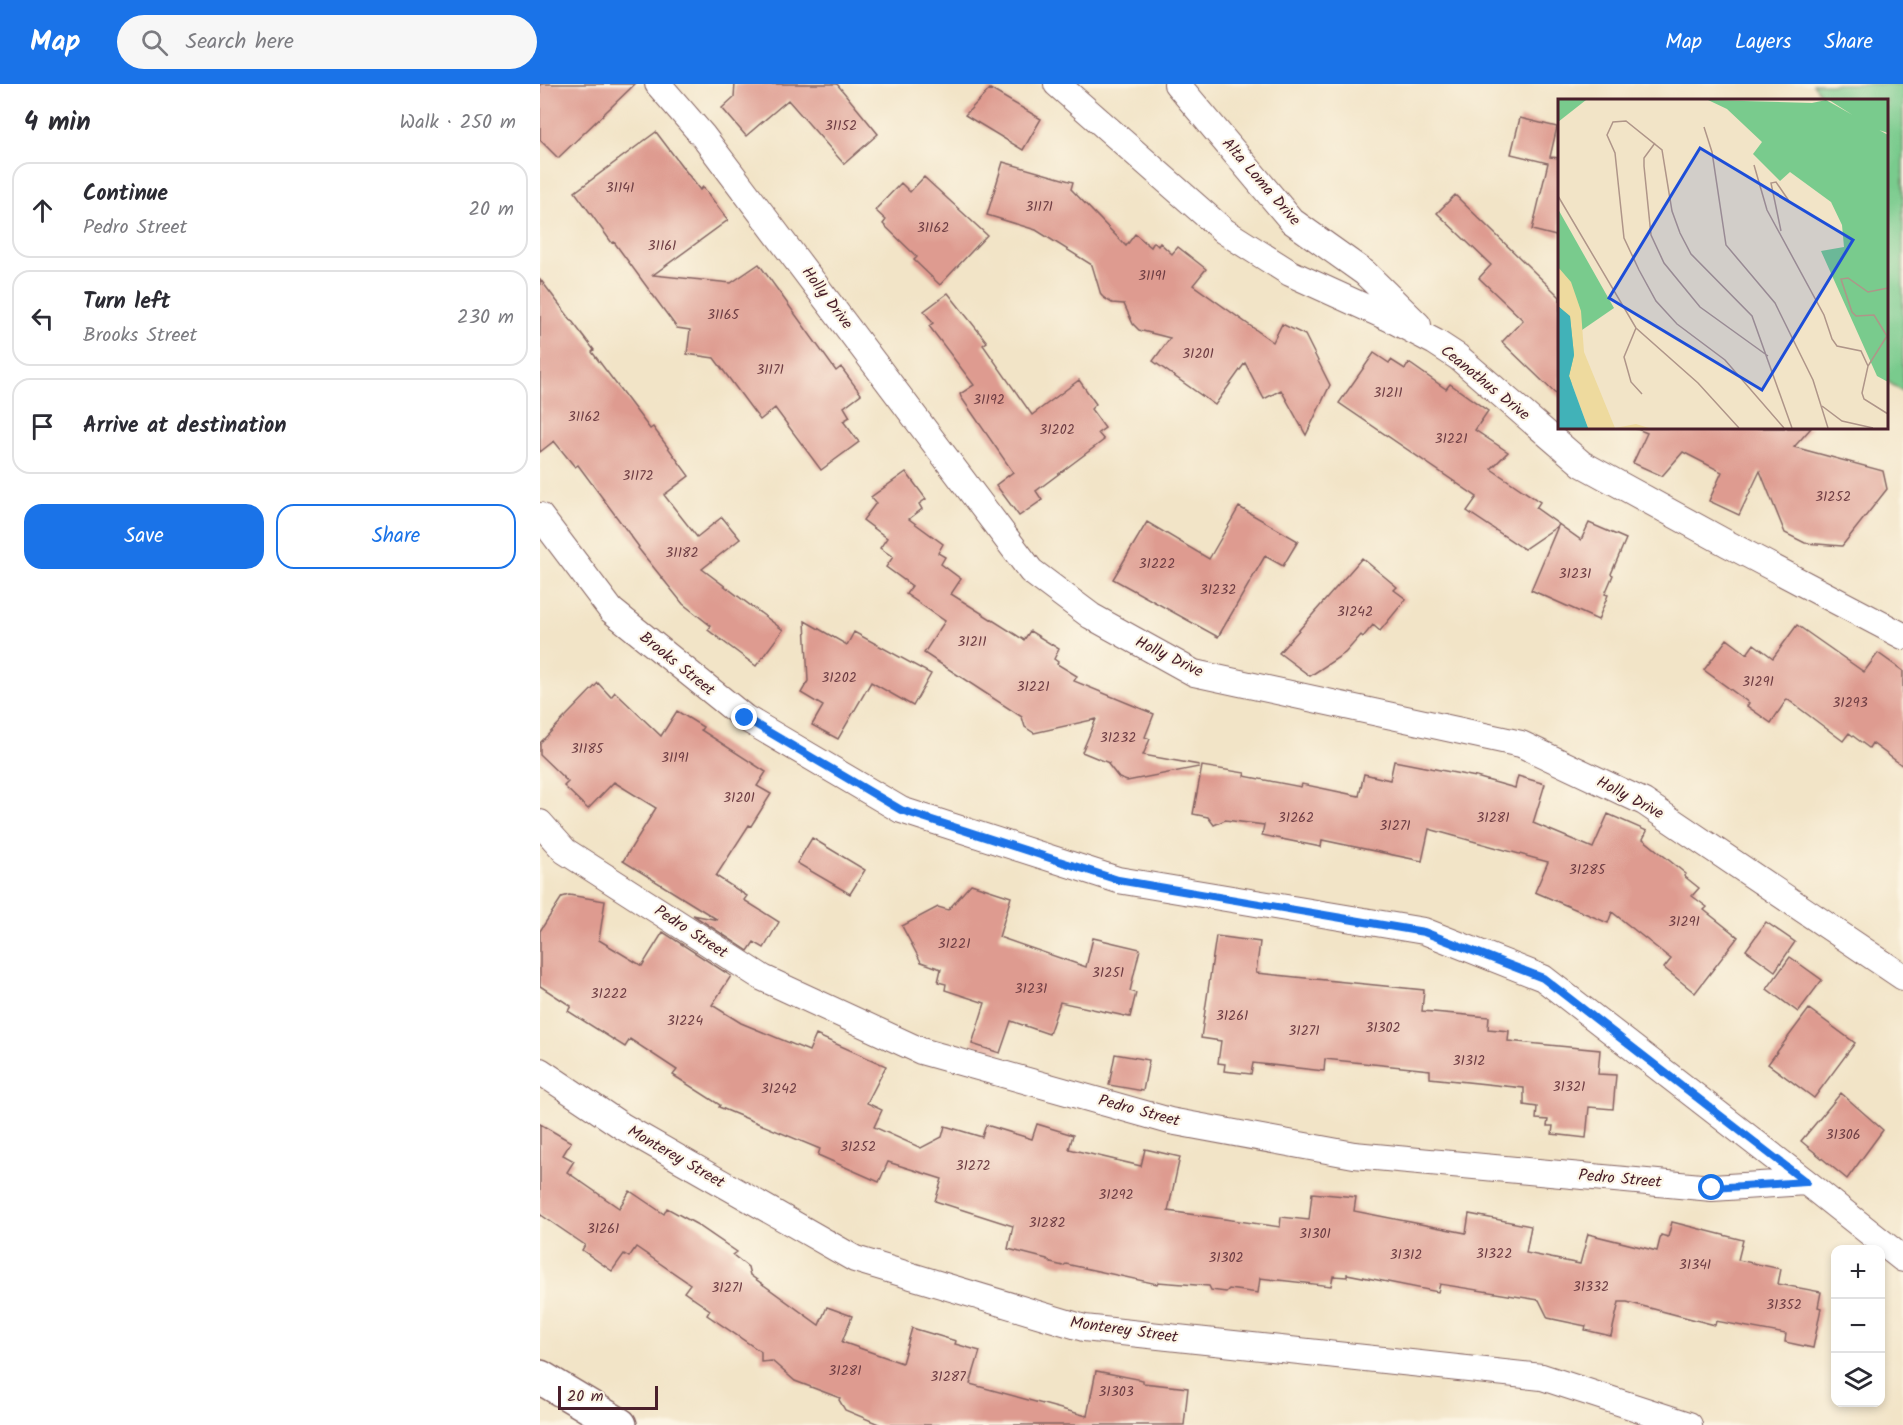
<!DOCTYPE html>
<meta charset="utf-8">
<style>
body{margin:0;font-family:Kalam,sans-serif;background:#f7f7f7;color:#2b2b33}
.controls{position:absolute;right:18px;bottom:18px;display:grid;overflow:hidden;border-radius:12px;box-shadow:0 3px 9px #0003}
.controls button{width:54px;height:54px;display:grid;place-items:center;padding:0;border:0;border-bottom:2px solid #e1e1e2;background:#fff;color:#2b2b33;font:30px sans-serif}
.scale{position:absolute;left:18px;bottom:15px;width:100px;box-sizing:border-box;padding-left:6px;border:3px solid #4a1f2b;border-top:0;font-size:16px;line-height:21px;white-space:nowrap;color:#4a1f2b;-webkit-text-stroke:4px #fcf5e5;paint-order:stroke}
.stop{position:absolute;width:18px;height:18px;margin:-14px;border:4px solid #1a73e8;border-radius:50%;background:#fff}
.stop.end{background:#1a73e8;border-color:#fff;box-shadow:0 2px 6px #0008}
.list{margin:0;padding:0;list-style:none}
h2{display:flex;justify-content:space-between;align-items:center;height:78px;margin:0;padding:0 24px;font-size:26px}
h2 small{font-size:20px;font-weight:400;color:#7c7c81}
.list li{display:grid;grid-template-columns:39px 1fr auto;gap:18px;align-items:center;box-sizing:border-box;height:96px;margin:0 12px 12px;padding:0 12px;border:2px solid #e1e1e2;border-radius:18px}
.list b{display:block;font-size:22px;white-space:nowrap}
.list p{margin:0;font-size:20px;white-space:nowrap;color:#7c7c81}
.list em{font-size:20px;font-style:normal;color:#7c7c81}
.actions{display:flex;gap:12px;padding:18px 24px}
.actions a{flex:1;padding:14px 0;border:2px solid #1a73e8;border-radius:18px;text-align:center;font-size:21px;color:#1a73e8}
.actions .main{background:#1a73e8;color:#fff}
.icon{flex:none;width:33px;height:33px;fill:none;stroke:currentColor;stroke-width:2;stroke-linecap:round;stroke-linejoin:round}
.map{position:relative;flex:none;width:1363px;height:1341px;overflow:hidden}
header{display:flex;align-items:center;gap:36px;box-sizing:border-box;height:84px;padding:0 30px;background:#1a73e8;color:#fff}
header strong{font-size:28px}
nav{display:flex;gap:33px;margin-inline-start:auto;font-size:21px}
.search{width:420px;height:54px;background:#f7f7f7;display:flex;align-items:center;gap:15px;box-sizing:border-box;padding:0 21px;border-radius:33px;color:#7c7c81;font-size:22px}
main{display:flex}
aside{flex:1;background:#fff}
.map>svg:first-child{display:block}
</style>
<header>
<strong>Map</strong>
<div class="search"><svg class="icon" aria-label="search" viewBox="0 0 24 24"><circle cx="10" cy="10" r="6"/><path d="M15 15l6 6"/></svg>Search here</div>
<nav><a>Map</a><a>Layers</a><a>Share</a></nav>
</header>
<main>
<aside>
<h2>4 min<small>Walk · 250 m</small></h2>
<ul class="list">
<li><svg class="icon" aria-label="ahead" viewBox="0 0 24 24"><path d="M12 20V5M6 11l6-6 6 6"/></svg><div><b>Continue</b><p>Pedro Street</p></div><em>20 m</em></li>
<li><svg class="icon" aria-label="left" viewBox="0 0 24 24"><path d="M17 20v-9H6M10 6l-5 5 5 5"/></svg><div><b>Turn left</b><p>Brooks Street</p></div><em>230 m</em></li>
<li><svg class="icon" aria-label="arrive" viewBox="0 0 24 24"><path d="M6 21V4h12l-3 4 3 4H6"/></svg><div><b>Arrive at destination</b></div></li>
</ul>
<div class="actions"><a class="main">Save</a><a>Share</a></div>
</aside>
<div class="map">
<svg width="1363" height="1341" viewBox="0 0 1363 1341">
<rect width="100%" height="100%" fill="#fcf5e5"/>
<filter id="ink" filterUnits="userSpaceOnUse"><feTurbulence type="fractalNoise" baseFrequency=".0167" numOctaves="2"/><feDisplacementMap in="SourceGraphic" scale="12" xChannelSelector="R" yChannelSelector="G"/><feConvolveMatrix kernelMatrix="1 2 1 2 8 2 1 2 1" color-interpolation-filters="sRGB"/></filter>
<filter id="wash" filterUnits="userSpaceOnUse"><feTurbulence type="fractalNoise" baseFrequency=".008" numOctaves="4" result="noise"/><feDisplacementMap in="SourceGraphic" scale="24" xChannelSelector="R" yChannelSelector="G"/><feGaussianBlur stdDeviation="1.35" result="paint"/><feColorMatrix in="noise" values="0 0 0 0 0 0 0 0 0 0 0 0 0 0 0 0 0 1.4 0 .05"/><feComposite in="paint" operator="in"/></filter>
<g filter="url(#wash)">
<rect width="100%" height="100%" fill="#f2e4c7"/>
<path fill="#79cb8d" stroke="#62755c" stroke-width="1.5" d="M 1273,0 L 1363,0 L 1363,308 L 1347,297 L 1346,16 L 1285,16 Z"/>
<g id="blocks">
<path fill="#de9b90" d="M 0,0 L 95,0 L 18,74 L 0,56 Z
M 195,0 L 297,0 L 338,50 L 304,80 L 248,16 L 206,52 L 182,24 L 194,13 Z
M 450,5 L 501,35 L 483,66 L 425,31 Z
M 980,34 L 1017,43 L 1010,73 L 1020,74 L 1020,153 L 992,146 L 1008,79 L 971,70 Z
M 116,48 L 160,106 L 163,103 L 188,136 L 113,191 L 191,199 L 219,180 L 296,287 L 301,283 L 321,310 L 304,323 L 310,333 L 303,337 L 319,358 L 281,386 L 235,324 L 220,336 L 174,274 L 147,270 L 150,246 L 137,244 L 74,158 L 72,159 L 35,108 Z
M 463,78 L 533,98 L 531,105 L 586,162 L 595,150 L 611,163 L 614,158 L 618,162 L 620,159 L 632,170 L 638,163 L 666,185 L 653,201 L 733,258 L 742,240 L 765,251 L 790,301 L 766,351 L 741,306 L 724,315 L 705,279 L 675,321 L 613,277 L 630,254 L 599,246 L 593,240 L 584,220 L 572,219 L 564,214 L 561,211 L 552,181 L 496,146 L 447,131 Z
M 384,93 L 447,151 L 400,201 L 374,176 L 377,173 L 343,140 L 346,136 L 335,126 L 361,99 L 370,108 Z
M 915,111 L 1020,213 L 1020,314 L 962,258 L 983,236 L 939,194 L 951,181 L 897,129 Z
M 0,195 L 54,266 L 52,268 L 110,345 L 113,343 L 149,392 L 124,411 L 157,453 L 182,433 L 200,455 L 162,485 L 243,546 L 216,582 L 168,546 L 171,542 L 143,520 L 98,464 L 99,463 L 38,381 L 35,383 L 14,357 L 0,368 Z
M 408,209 L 447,258 L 443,261 L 492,331 L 539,296 L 556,320 L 551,325 L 565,344 L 558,349 L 564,356 L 496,407 L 502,416 L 479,432 L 456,401 L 473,388 L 421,313 L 420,310 L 434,301 L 389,242 L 393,239 L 384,227 Z
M 834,269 L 849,279 L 851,276 L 865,285 L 869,279 L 906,305 L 910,300 L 948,327 L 935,346 L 968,368 L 951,385 L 1000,418 L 996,424 L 1041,456 L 1049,439 L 1086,455 L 1071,490 L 1073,491 L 1065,510 L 1068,511 L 1058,536 L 991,506 L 1018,442 L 984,465 L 927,427 L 937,413 L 799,319 Z
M 1095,344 L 1271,344 L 1254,363 L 1343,387 L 1347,405 L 1302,462 L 1265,459 L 1245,449 L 1220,387 L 1199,431 L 1169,417 L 1182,388 L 1143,368 L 1122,392 L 1093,379 L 1107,349 Z
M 366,388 L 386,415 L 379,420 L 382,425 L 369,435 L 403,460 L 398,469 L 405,473 L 401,480 L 421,495 L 411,510 L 484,556 L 490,547 L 519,565 L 514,575 L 518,578 L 517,580 L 537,592 L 534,597 L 614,630 L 605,653 L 610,655 L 603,671 L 659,681 L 659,683 L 587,697 L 579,694 L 568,680 L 569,679 L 542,668 L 556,635 L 494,649 L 485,643 L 482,633 L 384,569 L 405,537 L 366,510 L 372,502 L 346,483 L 353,473 L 340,464 L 347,454 L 323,436 L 336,419 L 331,413 Z
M 699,423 L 758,457 L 743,482 L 725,472 L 678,553 L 573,495 L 607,438 L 669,475 Z
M 822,474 L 857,503 L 854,506 L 866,515 L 840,547 L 833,541 L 823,553 L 821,551 L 805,569 L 770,592 L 739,569 Z
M 265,537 L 307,561 L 314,548 L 391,590 L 373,622 L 331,598 L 298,655 L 272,641 L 283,622 L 261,609 L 268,597 Z
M 1257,541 L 1324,588 L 1338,569 L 1363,587 L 1363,682 L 1332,659 L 1329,664 L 1309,649 L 1303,657 L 1247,615 L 1231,639 L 1207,622 L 1209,619 L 1164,586 L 1187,555 L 1207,570 L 1214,560 L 1233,574 Z
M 58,599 L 71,613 L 75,608 L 121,652 L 137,627 L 163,643 L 161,646 L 226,688 L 217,702 L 231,710 L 211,742 L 209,741 L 176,792 L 207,812 L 204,816 L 239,838 L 224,864 L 214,858 L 208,867 L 153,831 L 178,836 L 83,777 L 116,724 L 74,698 L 48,725 L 24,702 L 28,698 L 0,671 L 0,659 Z
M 854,677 L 936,693 L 975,704 L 978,692 L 1005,700 L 993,739 L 1053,764 L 1068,730 L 1107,747 L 1103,755 L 1146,790 L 1144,792 L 1159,804 L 1152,812 L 1167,823 L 1164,826 L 1198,853 L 1155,909 L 1124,884 L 1131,875 L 1072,828 L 1068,839 L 995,808 L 1008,778 L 889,745 L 882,777 L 782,756 L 781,763 L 722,751 L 724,741 L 685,736 L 674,741 L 668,733 L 653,730 L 662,682 L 705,689 L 704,692 L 761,703 L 762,700 L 819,712 L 824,690 L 850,696 Z
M 272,754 L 325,786 L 310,810 L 257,779 Z
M 431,800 L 471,813 L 459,853 L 546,883 L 553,854 L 600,865 L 590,907 L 596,909 L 590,933 L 520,918 L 509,950 L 471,937 L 460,969 L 432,960 L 445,919 L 405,906 L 406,900 L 398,898 L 401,885 L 381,878 L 362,842 L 398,823 L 408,826 Z
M 29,811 L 65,817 L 59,856 L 102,882 L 123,848 L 191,892 L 172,921 L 201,939 L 269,967 L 276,951 L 346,982 L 327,1019 L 342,1026 L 334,1043 L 381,1064 L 402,1053 L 405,1042 L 442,1053 L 446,1041 L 492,1055 L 497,1040 L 533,1051 L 529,1065 L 601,1082 L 605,1065 L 640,1073 L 628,1127 L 740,1143 L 741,1133 L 769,1136 L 772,1109 L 816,1113 L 814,1127 L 926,1149 L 929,1130 L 991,1142 L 986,1169 L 1040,1180 L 1048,1150 L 1117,1167 L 1121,1151 L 1128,1153 L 1132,1138 L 1203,1156 L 1198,1176 L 1241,1185 L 1238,1200 L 1281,1208 L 1278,1223 L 1281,1224 L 1273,1264 L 1245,1258 L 1246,1250 L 1176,1237 L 1175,1241 L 1087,1218 L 1079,1218 L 1071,1252 L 1045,1246 L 1046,1242 L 1008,1234 L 999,1216 L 900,1200 L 898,1208 L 807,1190 L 807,1193 L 793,1192 L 791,1202 L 720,1194 L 718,1209 L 689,1205 L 686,1208 L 671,1206 L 669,1202 L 618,1198 L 617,1200 L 526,1180 L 523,1182 L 511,1179 L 507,1175 L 468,1165 L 473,1142 L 395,1117 L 402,1095 L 348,1078 L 339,1098 L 278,1071 L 280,1065 L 179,1023 L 180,1021 L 133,991 L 137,986 L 90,955 L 85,963 L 28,927 L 31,922 L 0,902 L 0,847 L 22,813 Z
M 1226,838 L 1255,858 L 1235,887 L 1206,866 Z
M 676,852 L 720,858 L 716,889 L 884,906 L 882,927 L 949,933 L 948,945 L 969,947 L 968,957 L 1060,966 L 1058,990 L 1076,991 L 1073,1025 L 1049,1023 L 1046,1054 L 1012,1050 L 1013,1042 L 1007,1042 L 1008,1036 L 996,1035 L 997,1023 L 984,1021 L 984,1004 L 890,994 L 890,986 L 785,975 L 784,987 L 713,979 L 711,990 L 684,987 L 685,980 L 678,979 L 681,957 L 661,954 Z
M 1250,873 L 1282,896 L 1258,928 L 1227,905 Z
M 1269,925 L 1315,959 L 1274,1014 L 1228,980 Z
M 575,970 L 609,976 L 603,1007 L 569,1001 Z
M 1301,1009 L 1343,1046 L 1307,1095 L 1261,1057 Z
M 0,1040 L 31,1058 L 23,1071 L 34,1077 L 27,1088 L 79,1124 L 90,1107 L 124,1130 L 127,1124 L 156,1140 L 197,1168 L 193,1171 L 208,1183 L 210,1191 L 279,1241 L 287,1223 L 312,1232 L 302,1258 L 362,1279 L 372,1244 L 416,1257 L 415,1260 L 440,1267 L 430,1300 L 547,1332 L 556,1287 L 603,1296 L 603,1299 L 648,1304 L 644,1341 L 341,1341 L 305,1326 L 299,1316 L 300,1314 L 255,1297 L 232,1277 L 221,1278 L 221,1268 L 167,1231 L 170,1226 L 144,1208 L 150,1200 L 96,1163 L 89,1173 L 84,1170 L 72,1187 L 42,1166 L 45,1161 L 1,1131 L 0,1133 Z"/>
</g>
</g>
<g filter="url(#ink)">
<use href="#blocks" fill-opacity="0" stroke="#856462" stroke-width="1.5"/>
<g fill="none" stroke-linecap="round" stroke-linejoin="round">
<defs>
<path id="minor" d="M 118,0 L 163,52 L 491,487 L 551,532 L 654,589 L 981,660 L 1104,718 L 1363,893
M 517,0 L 684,147 L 750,189 L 851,235 L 895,258 L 918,273 L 1042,380 L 1188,460 L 1363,552
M 637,0 L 752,137 L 825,189 L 878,241
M 0,432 L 71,526 L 205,634 L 361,726 L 578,796 L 884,847 L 1003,894 L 1266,1098 L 1363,1175
M 0,739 L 25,767 L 223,894 L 381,967 L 630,1037 L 814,1071 L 1172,1104 L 1266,1098
M 0,987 L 82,1042 L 315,1175 L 544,1244 L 1002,1293 L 1149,1341"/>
<path id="trunk" d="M 0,1293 L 80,1341"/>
</defs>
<use href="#minor" stroke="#856462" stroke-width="28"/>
<use href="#trunk" stroke="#856462" stroke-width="36"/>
<use href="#minor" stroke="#fff" stroke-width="26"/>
<use href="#trunk" stroke="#fff" stroke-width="33"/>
</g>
</g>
<g fill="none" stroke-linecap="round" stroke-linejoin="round" filter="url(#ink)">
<path stroke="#1a73e8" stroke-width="8" d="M 205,634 L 361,726 L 578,796 L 884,848 L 1003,894 L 1266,1098 L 1172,1104"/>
</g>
<g text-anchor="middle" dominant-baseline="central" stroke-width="4.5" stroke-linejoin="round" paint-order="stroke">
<g font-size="14" fill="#6f3e44">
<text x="301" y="42">31152</text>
<text x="80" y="104">31141</text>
<text x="499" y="123">31171</text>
<text x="393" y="144">31162</text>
<text x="122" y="162">31161</text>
<text x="612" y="192">31191</text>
<text x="183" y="231">31165</text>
<text x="658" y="270">31201</text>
<text x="230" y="286">31171</text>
<text x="848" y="309">31211</text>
<text x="449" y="316">31192</text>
<text x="44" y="333">31162</text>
<text x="517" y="346">31202</text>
<text x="911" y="355">31221</text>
<text x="98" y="392">31172</text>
<text x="1293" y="413">31252</text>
<text x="142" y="469">31182</text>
<text x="617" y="480">31222</text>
<text x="1035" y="490">31231</text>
<text x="678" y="506">31232</text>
<text x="815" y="528">31242</text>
<text x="432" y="558">31211</text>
<text x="299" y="594">31202</text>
<text x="1218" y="598">31291</text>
<text x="493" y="603">31221</text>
<text x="1310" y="619">31293</text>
<text x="578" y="654">31232</text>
<text x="47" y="665">31185</text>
<text x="135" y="674">31191</text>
<text x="199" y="714">31201</text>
<text x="756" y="734">31262</text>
<text x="953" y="734">31281</text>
<text x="855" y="742">31271</text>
<text x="1047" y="786">31285</text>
<text x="1144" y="838">31291</text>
<text x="414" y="860">31221</text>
<text x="568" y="889">31251</text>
<text x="491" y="905">31231</text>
<text x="69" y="910">31222</text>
<text x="692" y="932">31261</text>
<text x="145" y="937">31224</text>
<text x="843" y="944">31302</text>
<text x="764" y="947">31271</text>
<text x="929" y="977">31312</text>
<text x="1029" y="1003">31321</text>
<text x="239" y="1005">31242</text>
<text x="1303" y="1051">31306</text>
<text x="318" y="1063">31252</text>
<text x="433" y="1082">31272</text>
<text x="576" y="1111">31292</text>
<text x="507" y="1139">31282</text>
<text x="63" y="1145">31261</text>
<text x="775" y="1150">31301</text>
<text x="954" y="1170">31322</text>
<text x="866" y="1171">31312</text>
<text x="686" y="1174">31302</text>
<text x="1155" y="1181">31341</text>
<text x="1051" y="1203">31332</text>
<text x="187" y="1204">31271</text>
<text x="1244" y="1221">31352</text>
<text x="305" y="1287">31281</text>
<text x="408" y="1293">31287</text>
<text x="576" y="1308">31303</text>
</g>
<g font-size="16" fill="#4a1f2b" stroke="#fcf5e5">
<text transform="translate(721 98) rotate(49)">Alta Loma Drive</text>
<text transform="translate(287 214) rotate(53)">Holly Drive</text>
<text transform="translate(945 299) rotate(39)">Ceanothus Drive</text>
<text transform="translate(629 573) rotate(26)">Holly Drive</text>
<text transform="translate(137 580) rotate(39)">Brooks Street</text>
<text transform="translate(1090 714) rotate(28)">Holly Drive</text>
<text transform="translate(151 848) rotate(33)">Pedro Street</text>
<text transform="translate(599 1027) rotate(15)">Pedro Street</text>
<text transform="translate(136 1073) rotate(30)">Monterey Street</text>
<text transform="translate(1080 1095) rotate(5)">Pedro Street</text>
<text transform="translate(584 1246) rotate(8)">Monterey Street</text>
</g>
</g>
<g transform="translate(1018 15)">
<rect width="330" height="330" fill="#f2e4c7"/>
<path d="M 0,1 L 28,1 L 0,23 ZM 150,1 L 254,4 L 268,1 L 330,36 L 330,283 L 319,277 L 263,152 L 286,148 L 284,126 L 273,103 L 232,73 L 222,82 L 195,55 L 204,43 L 169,10 ZM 271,1 L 330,1 L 330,34 L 315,29 ZM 0,110 L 56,209 L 24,231 L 13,288 L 30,329 L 0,329 Z" fill="#79cb8d"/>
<path d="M 0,168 L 13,183 L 23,212 L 26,253 L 57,329 L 78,325 L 91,329 L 30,329 L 11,277 L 16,256 L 12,218 L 0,207 Z" fill="#eeda9e"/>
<path d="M 0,207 L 12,217 L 16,256 L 11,277 L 30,329 L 0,329 Z" fill="#41b2b8"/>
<path fill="none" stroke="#af9589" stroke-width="1.5" d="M 146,28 L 154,53 L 168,146 L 217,204 L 255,281 L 270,329M 97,44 L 86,59 L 86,67 L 93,136 L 106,164 L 142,208 L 210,257M 196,66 L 209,111 L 266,216 L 274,240 L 279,247 L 303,252 L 310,267M 0,97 L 78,229 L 140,284 L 181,329M 223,132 L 213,84 L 218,83 L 231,102M 330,189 L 310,193 L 290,179 L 283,180 L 294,213 L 298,217 L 316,216 L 329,237 L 310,267 L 304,294 L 306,300 L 330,315M 78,229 L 66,258 L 73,283 L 84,295M 264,307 L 284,322 L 315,329M 226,329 L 167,261 L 119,225 L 98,202 L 81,171 L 66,139 L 57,54 L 49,36 L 55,23 L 68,22 L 104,51 L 114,112 L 122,134 L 133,155 L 194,217 L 234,329"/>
<path fill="#1d4ed8" fill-opacity="0.15" stroke="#1d4ed8" stroke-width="3" d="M 142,49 L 295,141 L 204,291 L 51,199 Z"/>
<rect width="330" height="330" fill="none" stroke="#4a1f2b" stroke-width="3"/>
</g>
</svg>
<div class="controls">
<button>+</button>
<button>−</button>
<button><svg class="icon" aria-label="layers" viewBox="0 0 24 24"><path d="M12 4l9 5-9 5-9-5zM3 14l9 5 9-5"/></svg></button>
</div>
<div class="scale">20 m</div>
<div class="stop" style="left:1172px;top:1104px"></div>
<div class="stop end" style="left:205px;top:634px"></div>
</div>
</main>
